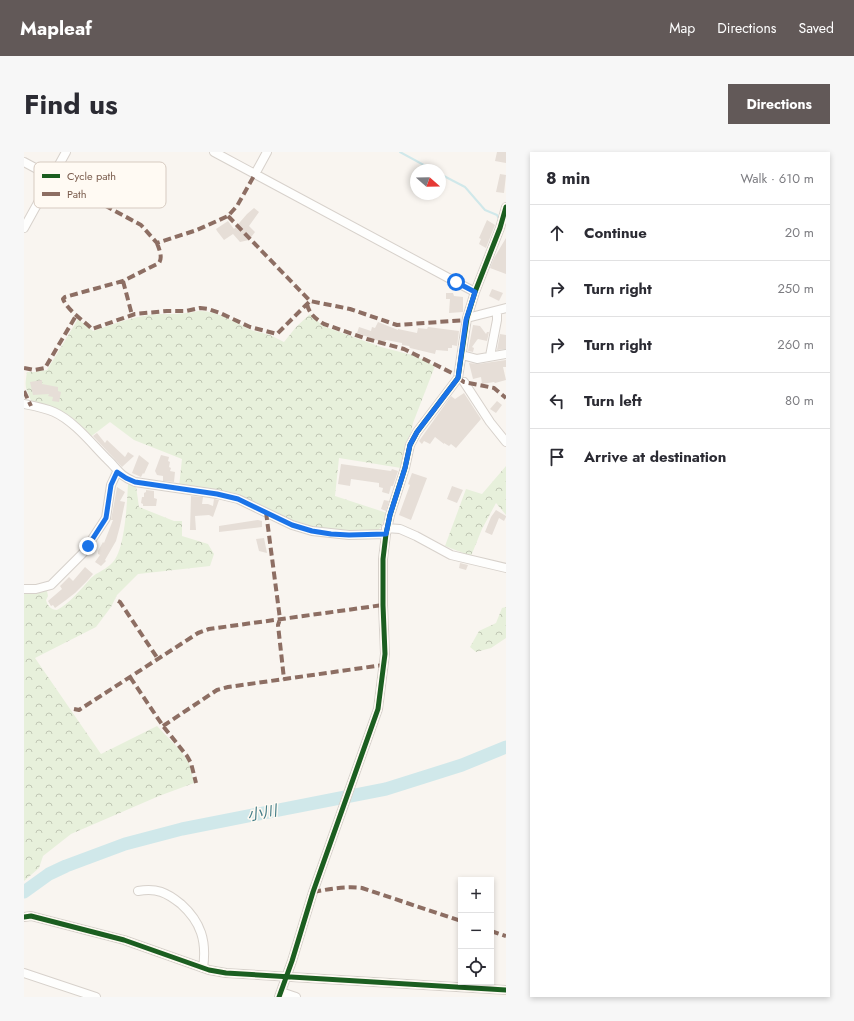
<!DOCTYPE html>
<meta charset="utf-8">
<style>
body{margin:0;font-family:Jost,"Noto Sans JP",sans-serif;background:#f7f7f7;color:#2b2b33}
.controls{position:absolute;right:12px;bottom:12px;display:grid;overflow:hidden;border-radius:0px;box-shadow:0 2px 6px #0003}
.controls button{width:36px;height:36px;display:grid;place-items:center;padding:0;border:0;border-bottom:1px solid #e1e1e2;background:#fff;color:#2b2b33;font:20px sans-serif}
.compass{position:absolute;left:386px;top:12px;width:36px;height:36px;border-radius:50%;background:#fff;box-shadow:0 2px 6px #0003;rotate:110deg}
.stop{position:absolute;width:12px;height:12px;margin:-9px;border:3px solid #1a73e8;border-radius:50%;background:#fff}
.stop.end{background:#1a73e8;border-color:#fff;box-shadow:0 1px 4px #0008}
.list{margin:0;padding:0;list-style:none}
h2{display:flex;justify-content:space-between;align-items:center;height:52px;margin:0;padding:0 16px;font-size:17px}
h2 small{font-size:13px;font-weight:400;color:#7c7c81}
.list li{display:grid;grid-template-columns:26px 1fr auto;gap:12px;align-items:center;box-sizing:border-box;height:56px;padding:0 16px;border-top:1px solid #e1e1e2}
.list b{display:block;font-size:15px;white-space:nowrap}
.list em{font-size:13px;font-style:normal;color:#7c7c81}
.icon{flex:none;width:22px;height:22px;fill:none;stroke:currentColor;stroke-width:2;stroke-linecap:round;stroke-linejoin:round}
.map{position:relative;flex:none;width:482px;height:845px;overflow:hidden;border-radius:0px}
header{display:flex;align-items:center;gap:24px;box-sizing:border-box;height:56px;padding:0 20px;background:#625958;color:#fff}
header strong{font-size:19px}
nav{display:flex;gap:22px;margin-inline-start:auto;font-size:14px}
.intro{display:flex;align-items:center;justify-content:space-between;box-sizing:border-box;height:96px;padding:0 24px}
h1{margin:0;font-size:28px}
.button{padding:10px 18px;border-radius:0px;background:#625958;color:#fff;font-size:14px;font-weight:700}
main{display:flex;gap:24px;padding:0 24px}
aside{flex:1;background:#fff;border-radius:0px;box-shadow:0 2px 6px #0003}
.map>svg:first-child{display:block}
</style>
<header>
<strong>Mapleaf</strong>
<nav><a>Map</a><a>Directions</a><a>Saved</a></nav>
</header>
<div class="intro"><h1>Find us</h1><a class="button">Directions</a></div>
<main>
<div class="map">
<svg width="482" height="845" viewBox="0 0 482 845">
<defs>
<pattern id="forest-crowns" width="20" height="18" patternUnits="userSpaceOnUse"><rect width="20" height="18" fill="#e7f0db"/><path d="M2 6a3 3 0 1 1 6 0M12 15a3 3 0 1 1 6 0" fill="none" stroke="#c0c6b4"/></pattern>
</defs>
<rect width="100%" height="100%" fill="#f9f5f0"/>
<path fill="url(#forest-crowns)" d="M 174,159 C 193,158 210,170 227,178 C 233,180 240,181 246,183 C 251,185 255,188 260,190 L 272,175 L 286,162 L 299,174 L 357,195 L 392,204 L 411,214 L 389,271 L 387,281 L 382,291 L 377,316 L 315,306 L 311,344 L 363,361 L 357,375 L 352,380 L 337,381 L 298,378 L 274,372 L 233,353 L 155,335 L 158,307 L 110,288 L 86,270 L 65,286 L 42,263 L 8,251 C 2,235 0,238 3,220 L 10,220 L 23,218 L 54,167 L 69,179 C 85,174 102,167 119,164 C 137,160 156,164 174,159 Z
M 482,314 L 482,363 L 472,351 L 458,377 L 447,404 L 421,394 L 442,337 L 458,342 Z
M 104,332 L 112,334 L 115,355 L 150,369 L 158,369 L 158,384 L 184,392 L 190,402 L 186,414 L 114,422 L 93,443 L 87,455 L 72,475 L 11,506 L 77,602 L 133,574 L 155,597 L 165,611 L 170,631 L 135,644 L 47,682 L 19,704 L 15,716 L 0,729 L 0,439 L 23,439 L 24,444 L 22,448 C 23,453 27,458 33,458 C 45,452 58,436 67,426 C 73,420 82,418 89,410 C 101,397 103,351 104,332 Z
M 482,455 L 482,486 L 467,496 L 452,500 L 446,495 L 455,479 L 472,471 L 478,456 Z"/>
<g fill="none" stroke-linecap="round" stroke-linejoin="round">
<path stroke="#d0e8ea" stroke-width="2" d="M 376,0 L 409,18
M 416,22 L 441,35 L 461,58 L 473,63 L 475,67"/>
<path stroke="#d0e8ea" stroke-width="13" d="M 0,740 L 25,722 L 42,714 L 101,692 L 158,677 L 362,637 L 438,613 L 482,595"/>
</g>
<path fill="#e6ded7" d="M 473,0 L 482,0 L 482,11 L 471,9 Z
M 476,22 L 482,23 L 480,41 L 472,40 Z
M 230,56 L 235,60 L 225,74 L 231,80 L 225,88 L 216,90 L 209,82 L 200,88 L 193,79 L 192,77 L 204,69 L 210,77 L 223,62 Z
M 463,68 L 471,73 L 462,96 L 455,92 L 457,87 L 455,86 Z
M 482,86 L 482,122 L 466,116 L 470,106 Z
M 468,137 L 479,141 L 475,149 L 465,144 Z
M 422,141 L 429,141 L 430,144 L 439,145 L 439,160 L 425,161 L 426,147 L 422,147 Z
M 354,170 L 374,178 L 374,177 L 393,181 L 394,176 L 403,177 L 404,175 L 435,179 L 433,194 L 428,193 L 428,196 L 424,196 L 424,199 L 412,198 L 411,202 L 386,196 L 385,194 L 378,193 L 378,191 L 362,188 L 360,191 L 333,181 L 335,175 L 347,179 L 348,175 L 351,176 Z
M 449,173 L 456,174 L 462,182 L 463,180 L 465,180 L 463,189 L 454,187 L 453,188 L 448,195 L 450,196 L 449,200 L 444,199 Z
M 476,182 L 482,183 L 482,197 L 473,198 Z
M 482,208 L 482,215 L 479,215 L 482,228 L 471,231 L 470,230 L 458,232 L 457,225 L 449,227 L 445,211 L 454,212 Z
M 18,228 L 18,232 L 34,235 L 34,239 L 37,240 L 35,250 L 28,249 L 29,245 L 24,244 L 25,242 L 9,243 L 6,230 Z
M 440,241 L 457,267 L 432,296 L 427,292 L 425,294 L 420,291 L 420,292 L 411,285 L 406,292 L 400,289 L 398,292 L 395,289 L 427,244 L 431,247 Z
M 473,249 L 478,253 L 472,261 L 466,257 Z
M 73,281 L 81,291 L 83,288 L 101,305 L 104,300 L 110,304 L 98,315 L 69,284 Z
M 115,303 L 125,311 L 120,322 L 119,321 L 117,325 L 108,321 Z
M 137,303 L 145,305 L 144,309 L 146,310 L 145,315 L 147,316 L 146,319 L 151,320 L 150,330 L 139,329 L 139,324 L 133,323 L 131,319 Z
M 317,312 L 367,319 L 368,317 L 374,319 L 369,334 L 367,334 L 365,342 L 358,340 L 359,336 L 355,335 L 355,331 L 327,327 L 326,334 L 314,332 Z
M 388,321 L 403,326 L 387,368 L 375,363 L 386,333 L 384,332 Z
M 428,334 L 439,338 L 433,351 L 423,347 Z
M 93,335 L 101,340 L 96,349 L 101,350 L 96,374 L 92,389 L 81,408 L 82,409 L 77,414 L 71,410 L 76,403 L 74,402 L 74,399 L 79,390 L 80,391 L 89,368 L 87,368 Z
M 122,338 L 130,339 L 130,346 L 133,347 L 132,354 L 119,354 L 119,352 L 117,351 L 118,345 L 120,345 L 120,341 L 122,340 Z
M 167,344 L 179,345 L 178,352 L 184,352 L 189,354 L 190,347 L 195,348 L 189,365 L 185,363 L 171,364 L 172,378 L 166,378 Z
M 360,348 L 365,349 L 362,359 L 357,357 Z
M 472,358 L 482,364 L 482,365 L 480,369 L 475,366 L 468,383 L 461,380 L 467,365 Z
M 234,368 L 238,369 L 238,375 L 195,380 L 195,374 Z
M 240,386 L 243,401 L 235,399 L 232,387 Z
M 436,411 L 444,413 L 442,418 L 435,416 Z
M 61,415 L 69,422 L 63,429 L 51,441 L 42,448 L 31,456 L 29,453 L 27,454 L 24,449 L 38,437 L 36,434 L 45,425 L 49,429 Z"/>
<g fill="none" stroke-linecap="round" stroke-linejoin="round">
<defs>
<path id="minor" d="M 190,0 L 432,130 L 451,140
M 0,10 L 28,25
M 231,22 L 243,0
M 0,76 L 42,0
M 443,166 L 482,156
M 438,203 L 453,207 L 482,202
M 466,204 L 473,168 L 473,162
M 440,230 L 466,270 L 482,290
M 0,252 C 10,254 21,256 30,260 C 50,269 68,292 83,307 C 95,318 94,323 111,330 L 193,342 L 214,347 L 268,373 L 288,379 L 325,383 L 362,382
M 362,376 L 376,377 L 392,384 L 427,403 L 482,416
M 0,437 L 12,437 L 27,433 L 59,401 L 82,366 L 87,333 L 93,320
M 114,739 C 133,736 142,740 157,752 C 177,770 183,789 179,816
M 0,765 L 7,764 L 100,788 L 185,818 L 202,821 L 482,838
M 0,821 L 72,845
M 257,840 L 272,845
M 255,845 L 268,809 L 289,740 L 354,557 L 361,502 L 359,453 L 359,407 L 362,382 L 366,363 L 381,316 L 386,293 L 393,280 L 434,226 L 443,166 L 451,140 L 476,76 L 482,55"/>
</defs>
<use href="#minor" stroke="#d7d1cb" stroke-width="10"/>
<use href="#minor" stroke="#fefefd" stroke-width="8"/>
<path stroke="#8d6e63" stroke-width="4" stroke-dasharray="8 4" stroke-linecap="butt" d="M 28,25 L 117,73 L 133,91 L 173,78 L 204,64 L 213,54 L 231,22
M 204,64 L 286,149 L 326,157 L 373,173 L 442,168
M 133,91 C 135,97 139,105 135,111 L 99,129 L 41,145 L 39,147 C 44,159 59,168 68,177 L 111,162 L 143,159 L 162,159 L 176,156 L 184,157 L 196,161 L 226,175 L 253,182 L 286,149
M 99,129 L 108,163
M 283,152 C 285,162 292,167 300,172 L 343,187 L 380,197 L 434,224
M 0,216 L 10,218 L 21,216 L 53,162
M 434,226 L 440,230 L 470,236 L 482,246
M 0,239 L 7,254
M 242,360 L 256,467 L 254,473 L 260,527
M 94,449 L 96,450 L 134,507
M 106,525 L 139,574 L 163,604 L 167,611 L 172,631
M 50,557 L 55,558 L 174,481 L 185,477 L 359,453
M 139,574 L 193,538 L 204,535 L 359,513
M 289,740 C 306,737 321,734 338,736 L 437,769
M 467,779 L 482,784"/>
<defs>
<path id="cycleway" d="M 0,765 L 7,764 L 100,788 L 185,818 L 202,821 L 482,838
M 255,845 L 268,809 L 289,740 L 354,557 L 361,502 L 359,453 L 359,407 L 362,382 L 366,363 L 381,316 L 386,293 L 393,280 L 434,226 L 443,166 L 451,140 L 476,76 L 482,55"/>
</defs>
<use href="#cycleway" stroke="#fffaf3" stroke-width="8"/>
<use href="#cycleway" stroke="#1b5e20" stroke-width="5"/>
</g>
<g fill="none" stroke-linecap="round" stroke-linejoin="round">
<path stroke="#1a73e8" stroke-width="5" d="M 64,394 L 82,366 L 87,333 L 93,320 L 102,326 L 111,330 L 193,342 L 214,347 L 268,373 L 288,379 L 307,382 L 325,383 L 362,382 L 366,363 L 381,316 L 386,293 L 393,280 L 434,226 L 442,168 L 451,140 L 432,130"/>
</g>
<g text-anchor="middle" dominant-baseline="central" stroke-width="3" stroke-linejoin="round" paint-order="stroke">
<g font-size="15" font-style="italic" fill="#437c86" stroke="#fffaf3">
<text transform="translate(238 661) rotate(-11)">小川</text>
</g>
</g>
<rect x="10" y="10" width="132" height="46" rx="6" fill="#fffaf3" stroke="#d7cbc1" stroke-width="1"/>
<rect x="18" y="22" width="18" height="4" fill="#1b5e20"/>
<rect x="18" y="40" width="18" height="4" fill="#8d6e63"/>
<g font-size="11" fill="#7a5c4d">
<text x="43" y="28">Cycle path</text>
<text x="43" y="46">Path</text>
</g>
</svg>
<div class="controls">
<button>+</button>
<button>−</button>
<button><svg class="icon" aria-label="locate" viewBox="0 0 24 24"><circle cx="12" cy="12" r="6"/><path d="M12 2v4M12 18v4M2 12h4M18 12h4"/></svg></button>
</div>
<svg class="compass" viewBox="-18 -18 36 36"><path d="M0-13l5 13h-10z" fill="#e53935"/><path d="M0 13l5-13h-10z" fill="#7c7c81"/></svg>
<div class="stop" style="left:432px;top:130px"></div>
<div class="stop end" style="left:64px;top:394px"></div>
</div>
<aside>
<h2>8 min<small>Walk · 610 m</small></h2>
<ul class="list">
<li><svg class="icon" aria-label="ahead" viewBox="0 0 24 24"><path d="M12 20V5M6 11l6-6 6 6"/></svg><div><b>Continue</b></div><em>20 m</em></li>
<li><svg class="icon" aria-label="right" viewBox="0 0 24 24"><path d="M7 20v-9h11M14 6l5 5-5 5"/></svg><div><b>Turn right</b></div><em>250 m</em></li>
<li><svg class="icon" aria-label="right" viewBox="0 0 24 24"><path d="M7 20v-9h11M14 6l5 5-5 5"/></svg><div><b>Turn right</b></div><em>260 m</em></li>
<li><svg class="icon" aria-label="left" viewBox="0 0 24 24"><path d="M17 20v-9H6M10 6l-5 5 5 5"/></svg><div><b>Turn left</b></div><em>80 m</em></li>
<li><svg class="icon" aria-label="arrive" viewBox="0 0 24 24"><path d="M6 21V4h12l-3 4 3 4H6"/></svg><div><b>Arrive at destination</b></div></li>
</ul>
</aside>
</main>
